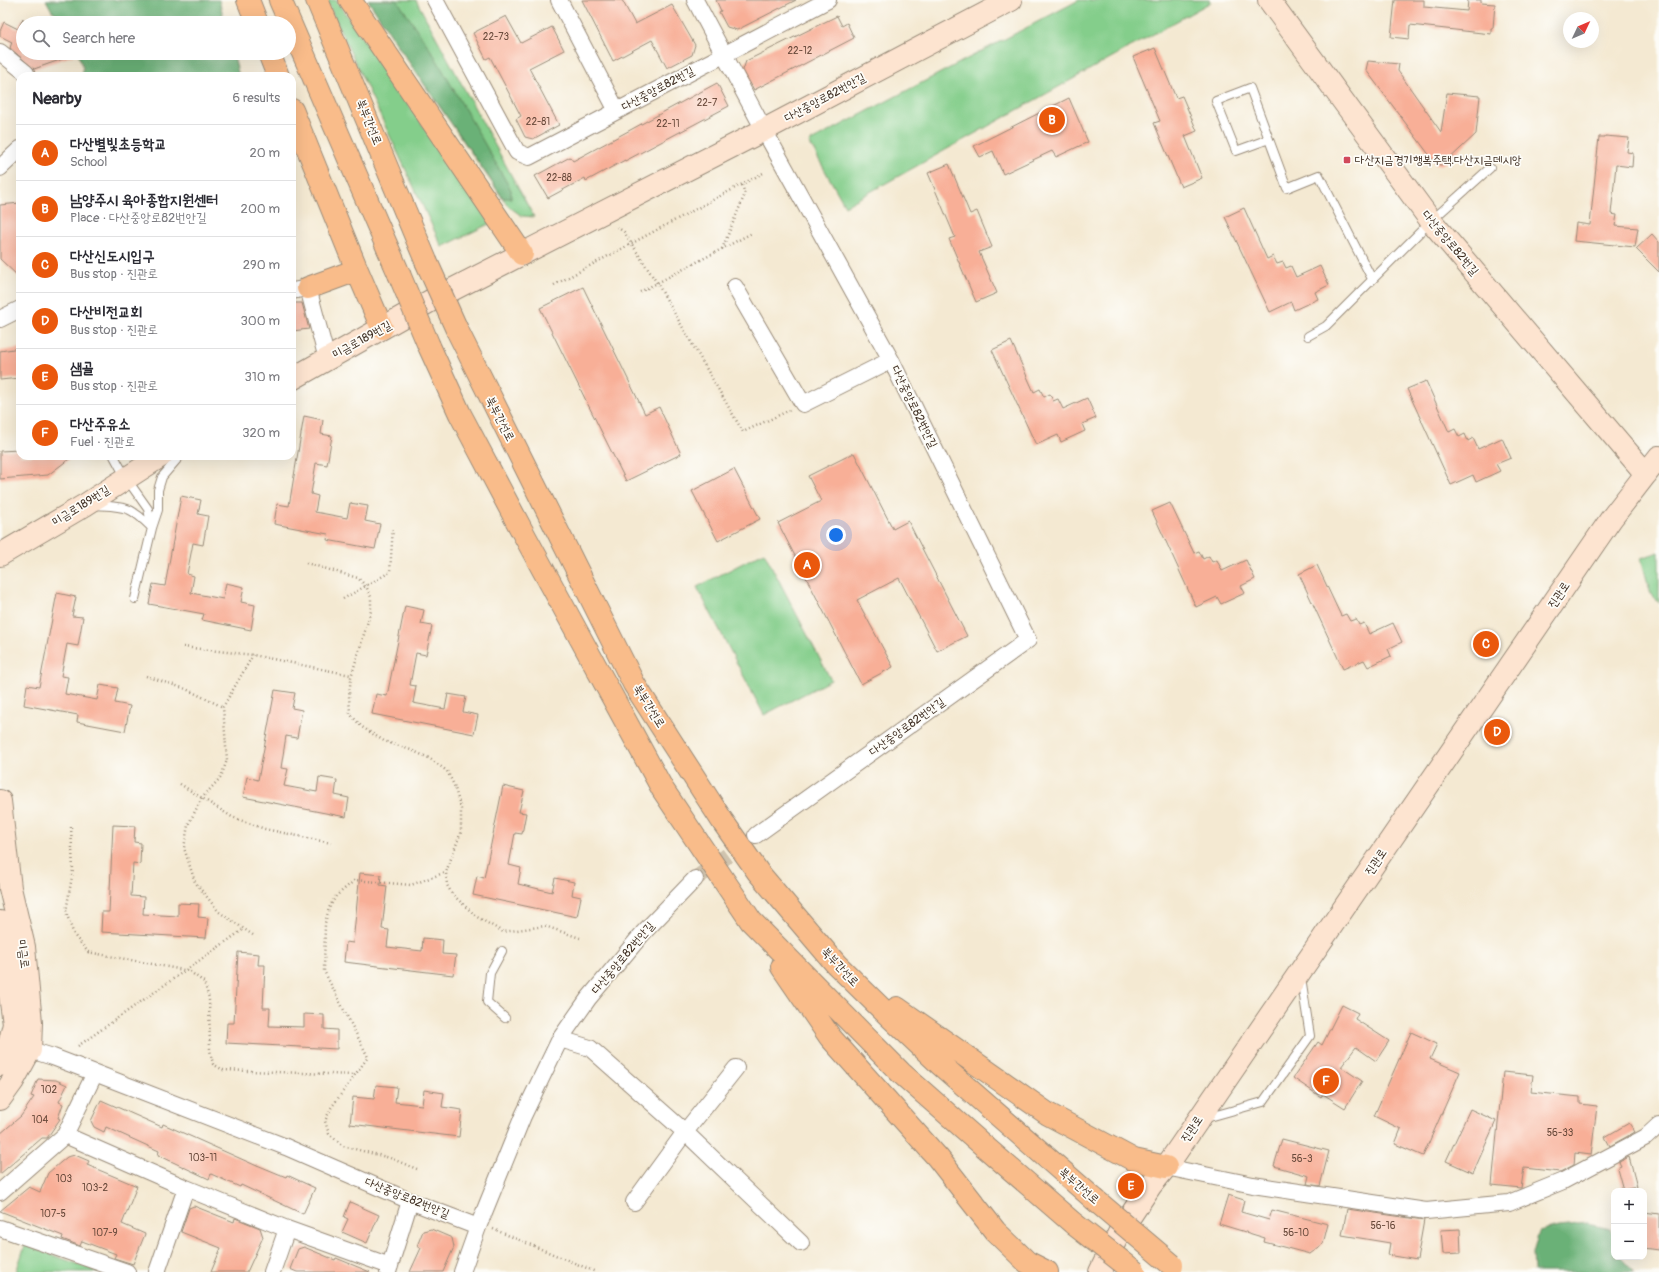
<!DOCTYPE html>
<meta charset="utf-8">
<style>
body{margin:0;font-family:Pangolin,"Poor Story",sans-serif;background:#f2f2f3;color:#2b2b33}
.controls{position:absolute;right:12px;bottom:12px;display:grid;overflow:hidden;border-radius:8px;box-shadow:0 4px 16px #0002}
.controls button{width:36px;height:36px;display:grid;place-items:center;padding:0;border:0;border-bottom:1px solid #e1e1e2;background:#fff;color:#2b2b33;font:20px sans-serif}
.compass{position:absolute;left:1563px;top:12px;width:36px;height:36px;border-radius:50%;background:#fff;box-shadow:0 4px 16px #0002;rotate:46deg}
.you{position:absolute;left:836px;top:535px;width:14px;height:14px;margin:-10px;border:3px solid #fff;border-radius:50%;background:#1a73e8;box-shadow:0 0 0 6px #1a73e833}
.badge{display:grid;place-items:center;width:26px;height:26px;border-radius:50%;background:#ea580c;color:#fff;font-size:13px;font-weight:700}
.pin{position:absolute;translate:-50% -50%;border:2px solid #fff;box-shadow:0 1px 4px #0006}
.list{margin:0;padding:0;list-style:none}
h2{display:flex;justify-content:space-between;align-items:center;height:52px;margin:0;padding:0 16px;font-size:17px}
h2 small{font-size:13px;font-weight:400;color:#7c7c81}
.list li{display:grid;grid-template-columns:26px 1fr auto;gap:12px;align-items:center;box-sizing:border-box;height:56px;padding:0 16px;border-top:1px solid #e1e1e2}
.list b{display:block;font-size:15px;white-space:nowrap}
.list p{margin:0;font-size:13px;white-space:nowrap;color:#7c7c81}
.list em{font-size:13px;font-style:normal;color:#7c7c81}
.icon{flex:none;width:22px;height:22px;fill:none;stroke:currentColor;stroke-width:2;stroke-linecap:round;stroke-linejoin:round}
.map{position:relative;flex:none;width:1659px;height:1272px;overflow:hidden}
.search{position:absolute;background:#fff;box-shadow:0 4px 16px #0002;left:16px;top:16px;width:280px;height:44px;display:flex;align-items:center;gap:10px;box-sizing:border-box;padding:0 14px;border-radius:22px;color:#7c7c81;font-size:15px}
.panel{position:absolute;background:#fff;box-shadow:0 4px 16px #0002;left:16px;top:72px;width:280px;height:388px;border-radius:12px}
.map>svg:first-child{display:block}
</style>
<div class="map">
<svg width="1659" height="1272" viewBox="0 0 1659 1272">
<rect width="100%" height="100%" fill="#fdfcf7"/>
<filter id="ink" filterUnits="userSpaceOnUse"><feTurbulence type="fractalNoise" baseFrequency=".025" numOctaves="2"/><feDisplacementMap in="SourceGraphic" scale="8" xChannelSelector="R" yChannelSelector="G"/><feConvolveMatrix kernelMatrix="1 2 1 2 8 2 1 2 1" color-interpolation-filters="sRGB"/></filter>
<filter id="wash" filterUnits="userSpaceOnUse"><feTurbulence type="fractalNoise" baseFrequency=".012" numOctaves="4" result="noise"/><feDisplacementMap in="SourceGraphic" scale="16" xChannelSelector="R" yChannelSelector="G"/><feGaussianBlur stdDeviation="0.9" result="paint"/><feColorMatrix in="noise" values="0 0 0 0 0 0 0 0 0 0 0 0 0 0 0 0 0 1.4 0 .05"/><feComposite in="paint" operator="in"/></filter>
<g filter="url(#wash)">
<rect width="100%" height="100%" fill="#f4e9d2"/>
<path fill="#84ce8b" stroke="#607c54" d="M 326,0 L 336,0 L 491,223 L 442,247 Z
M 368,0 L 416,0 L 534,217 L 522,216 L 508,206 L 402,52 Z
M 1079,0 L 1209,0 L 1211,2 L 845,206 L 809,142 Z
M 764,552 L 831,680 L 764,715 L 697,587 Z
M 1659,552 L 1659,603 L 1651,595 L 1641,558 Z
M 25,1245 L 100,1272 L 16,1272 Z"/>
<path fill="#6bb177" stroke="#536e4a" d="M 46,0 L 219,0 L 225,23 L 72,23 L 52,11 Z
M 368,0 L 397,0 L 434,55 L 511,190 L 511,198 L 503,198 L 402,52 Z
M 78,53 L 233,53 L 239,76 L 82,76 L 83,68 Z
M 1587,1224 L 1611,1229 L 1614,1238 L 1614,1257 L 1621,1257 L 1635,1272 L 1534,1272 L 1533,1253 L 1539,1232 L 1558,1227 Z"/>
<g id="blocks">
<path fill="#f8af97" d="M 582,0 L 622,0 L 635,24 L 672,5 L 695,45 L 692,55 L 667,68 L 652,40 L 613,61 Z
M 716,0 L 796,0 L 737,30 L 727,27 L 719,12 L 721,11 Z
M 1395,0 L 1424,0 L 1424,7 L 1467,11 L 1468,0 L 1481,0 L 1481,3 L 1495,4 L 1493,28 L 1491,28 L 1491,34 L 1410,25 L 1409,39 L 1391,37 Z
M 506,16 L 521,43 L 552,27 L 564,50 L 529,68 L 559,125 L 533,139 L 525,137 L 516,119 L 521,116 L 490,57 L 486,59 L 473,33 Z
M 837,16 L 842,26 L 847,23 L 854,38 L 754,90 L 743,70 L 746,61 Z
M 23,18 L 23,53 L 74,53 L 74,55 L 34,69 L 10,48 L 12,42 L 0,36 L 0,31 L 4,22 L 18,29 Z
M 1155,48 L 1176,98 L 1182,96 L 1197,131 L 1185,136 L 1202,178 L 1181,187 L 1154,123 L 1160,121 L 1133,57 Z
M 1368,61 L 1399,64 L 1398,71 L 1441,132 L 1447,93 L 1480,96 L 1476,134 L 1446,162 L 1441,165 L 1436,164 L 1366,70 Z
M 717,83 L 729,106 L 625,161 L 625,160 L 586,181 L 585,178 L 548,198 L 535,176 L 570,157 L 573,161 Z
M 1069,98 L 1088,142 L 1056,157 L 1052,151 L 1003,174 L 993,151 L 980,157 L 974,146 Z
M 1605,136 L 1629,138 L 1627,152 L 1633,153 L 1632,167 L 1616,165 L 1611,214 L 1617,215 L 1615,226 L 1638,228 L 1635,247 L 1574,241 L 1576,223 L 1590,225 L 1599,137 L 1605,137 Z
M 949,164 L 970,214 L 977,211 L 992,247 L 979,252 L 997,293 L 976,302 L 949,239 L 955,237 L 928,173 Z
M 20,203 L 20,278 L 0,259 L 0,205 Z
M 1244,208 L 1267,259 L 1273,256 L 1277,264 L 1283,262 L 1286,268 L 1291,266 L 1296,277 L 1320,266 L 1329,285 L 1315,292 L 1318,299 L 1294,310 L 1291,302 L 1270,312 L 1225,217 Z
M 1652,234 L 1659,242 L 1659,272 L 1636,249 Z
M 583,287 L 645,414 L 659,407 L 681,454 L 626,481 L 540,308 Z
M 292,303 L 302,303 L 309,329 L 292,331 Z
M 1011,341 L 1034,392 L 1040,389 L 1044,397 L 1050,394 L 1053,401 L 1058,399 L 1063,409 L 1087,398 L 1096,418 L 1082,424 L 1085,431 L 1061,442 L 1058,435 L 1036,445 L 992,350 Z
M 20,348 L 20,378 L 0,380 L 0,351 Z
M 1426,381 L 1449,432 L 1455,429 L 1459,437 L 1465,434 L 1468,441 L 1473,438 L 1478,449 L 1502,438 L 1511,458 L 1496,464 L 1500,471 L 1476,482 L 1473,475 L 1451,485 L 1407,389 Z
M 304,416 L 323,420 L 321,434 L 332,436 L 327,465 L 316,463 L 311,494 L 318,496 L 315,512 L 347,518 L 350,503 L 368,506 L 365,521 L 380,524 L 375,549 L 327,540 L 328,534 L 274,524 L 277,504 L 289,506 Z
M 20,450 L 20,456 L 73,456 L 48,475 L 0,479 L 0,451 Z
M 854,453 L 893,529 L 908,521 L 967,636 L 937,651 L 899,578 L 857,600 L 893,667 L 861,684 L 778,523 L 821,501 L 808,476 Z
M 734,469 L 760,519 L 718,541 L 692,491 Z
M 181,496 L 201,500 L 198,514 L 208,516 L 203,545 L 193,543 L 187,574 L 194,576 L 191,593 L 223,599 L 226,583 L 244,587 L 241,602 L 255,605 L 251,630 L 202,620 L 204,614 L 149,604 L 153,584 L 165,586 Z
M 1170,503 L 1194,553 L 1199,551 L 1203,559 L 1209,556 L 1212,562 L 1217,560 L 1222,571 L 1246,560 L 1255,579 L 1241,586 L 1245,593 L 1221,604 L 1217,597 L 1196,607 L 1152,511 Z
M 1317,565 L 1341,616 L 1346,614 L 1350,621 L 1356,619 L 1359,625 L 1364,623 L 1369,634 L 1393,623 L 1402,642 L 1388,649 L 1391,656 L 1368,667 L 1364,660 L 1343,669 L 1299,574 Z
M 57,593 L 76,597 L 72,616 L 83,617 L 78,646 L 67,644 L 61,676 L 68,677 L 65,694 L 97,700 L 100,685 L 118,688 L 115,703 L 130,706 L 125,731 L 77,722 L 78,715 L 24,705 L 27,685 L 39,687 Z
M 405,606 L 424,610 L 421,624 L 432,626 L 426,655 L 416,653 L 410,685 L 416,686 L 413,703 L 445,709 L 448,694 L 466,697 L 463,712 L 478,715 L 474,734 L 372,714 L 376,694 L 387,696 Z
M 275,690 L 295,693 L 292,708 L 302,710 L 297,738 L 286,736 L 281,768 L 288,769 L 284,786 L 317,792 L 319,777 L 337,780 L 335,795 L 349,798 L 346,817 L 243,797 L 247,777 L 258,780 Z
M 503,786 L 524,791 L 519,812 L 526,813 L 522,834 L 515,833 L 509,865 L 521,868 L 518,884 L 552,892 L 555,878 L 574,882 L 572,895 L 581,897 L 577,917 L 473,895 L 477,876 L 484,878 Z
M 113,825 L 135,826 L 134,842 L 141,843 L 140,864 L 133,863 L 131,896 L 144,897 L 143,914 L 178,916 L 178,903 L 199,904 L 198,917 L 208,918 L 206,938 L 101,932 L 102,912 L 109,912 Z
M 360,873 L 381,875 L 380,885 L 387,886 L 382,929 L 389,930 L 387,947 L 422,951 L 423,938 L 443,940 L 442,954 L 456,955 L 453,975 L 344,962 L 346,942 L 353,943 Z
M 238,952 L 259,954 L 258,965 L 265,965 L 263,1008 L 270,1008 L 269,1026 L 304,1027 L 304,1014 L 324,1015 L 324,1029 L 337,1030 L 337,1049 L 226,1043 L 227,1023 L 234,1023 Z
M 1342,1005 L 1358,1013 L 1355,1019 L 1389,1041 L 1376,1061 L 1356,1047 L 1341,1067 L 1362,1081 L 1345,1108 L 1323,1094 L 1321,1097 L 1293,1078 L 1318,1042 L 1322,1045 Z
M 1411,1032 L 1437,1044 L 1430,1059 L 1460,1072 L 1423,1156 L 1395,1144 L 1401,1129 L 1374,1116 Z
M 1503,1072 L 1533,1075 L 1531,1092 L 1580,1097 L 1580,1104 L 1597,1106 L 1591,1155 L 1575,1153 L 1574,1165 L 1560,1172 L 1524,1168 L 1521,1188 L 1492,1185 Z
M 38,1079 L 56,1080 L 67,1085 L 59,1102 L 63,1104 L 58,1118 L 60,1119 L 47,1138 L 42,1138 L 0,1174 L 0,1134 L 21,1116 L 34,1097 L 31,1096 Z
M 376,1085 L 397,1087 L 395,1102 L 422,1105 L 424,1090 L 444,1093 L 442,1107 L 462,1110 L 459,1137 L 350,1124 L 353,1097 L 374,1099 Z
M 101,1100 L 162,1127 L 163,1124 L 257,1166 L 257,1165 L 286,1177 L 287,1175 L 315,1188 L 303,1214 L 241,1185 L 240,1187 L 211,1174 L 209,1179 L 158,1155 L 159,1151 L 106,1127 L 104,1132 L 94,1127 L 91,1121 Z
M 1470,1109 L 1496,1121 L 1473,1173 L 1446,1161 Z
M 1629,1123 L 1635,1132 L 1610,1146 L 1605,1137 Z
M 1282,1139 L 1329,1151 L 1320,1186 L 1307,1184 L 1309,1176 L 1274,1166 Z
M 75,1155 L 89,1161 L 87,1165 L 137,1186 L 122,1224 L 145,1234 L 133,1264 L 114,1258 L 116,1254 L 82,1241 L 80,1246 L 70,1242 L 62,1239 L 63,1236 L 0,1211 L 29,1187 L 40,1192 L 48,1173 L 67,1157 Z
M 1629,1157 L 1637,1187 L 1623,1190 L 1617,1168 L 1621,1166 L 1619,1162 Z
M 1228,1195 L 1244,1200 L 1241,1212 L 1269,1220 L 1272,1210 L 1328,1224 L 1323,1244 L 1310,1254 L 1264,1242 L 1265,1238 L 1219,1224 Z
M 350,1202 L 379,1215 L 367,1243 L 342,1232 L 348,1219 L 344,1217 Z
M 194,1206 L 234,1222 L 235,1218 L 260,1228 L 263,1237 L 247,1272 L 211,1272 L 221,1248 L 181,1232 L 189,1208 Z
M 1347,1209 L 1424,1220 L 1417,1260 L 1388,1255 L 1390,1243 L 1342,1235 Z
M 1644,1212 L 1659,1214 L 1659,1250 L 1644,1248 Z
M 431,1229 L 452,1238 L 454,1247 L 443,1272 L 410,1272 L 421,1248 L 417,1246 L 423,1231 Z
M 1460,1229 L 1461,1253 L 1443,1254 L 1441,1230 Z
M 304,1247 L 335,1260 L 336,1258 L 370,1272 L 297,1272 L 290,1269 L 298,1249 Z"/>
</g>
</g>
<g filter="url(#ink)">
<use href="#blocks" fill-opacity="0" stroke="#988a78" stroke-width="1"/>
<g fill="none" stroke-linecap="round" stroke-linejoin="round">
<path stroke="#cfc3ae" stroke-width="16" stroke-dasharray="16 8" stroke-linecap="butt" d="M 695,879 L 756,835"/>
<defs>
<path id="lane" d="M 1269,139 L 1236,151 L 1216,101 L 1250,88 L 1287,188 L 1319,175 L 1372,279
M 1308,336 L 1326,326 L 1431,221 L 1490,168
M 114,456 L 126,478 L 148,509 L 152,528 L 135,599
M 94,505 C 126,507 129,505 152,528 L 158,510 L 158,490 L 162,477 L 180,456
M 502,951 L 490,973 L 487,1002 L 505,1018
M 1206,1118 L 1263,1102 L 1310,1036 L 1301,977"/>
<path id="street" d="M 435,0 L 517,152 L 529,157 L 617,111
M 559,0 L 617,111 L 828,0
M 695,0 L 764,130 L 891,360 L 1028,640 L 756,835
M 0,52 L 26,73 L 27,76
M 0,168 L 20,149
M 735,287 L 803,404 L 891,360
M 292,291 L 308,288 L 327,359
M 0,319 L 20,309
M 560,1039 L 590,1048 L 685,1132 L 801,1243
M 21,1047 L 53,1057 L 95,1073
M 65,1135 L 186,1188 L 287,1229 L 390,1266
M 1166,1167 L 1253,1185 L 1426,1211 L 1509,1203 L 1563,1181 L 1646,1137 L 1659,1125
M 0,1192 L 65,1135 L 95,1073 L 286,1147 L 410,1201 L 478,1227
M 634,1202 L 685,1132 L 736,1068
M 0,1228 L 127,1272
M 157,1272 L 186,1188
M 272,1272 L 287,1229
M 388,1272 L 410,1201
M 462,1272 L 478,1227 L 523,1116 L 560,1039 L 588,999 L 643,933 L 695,879"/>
<path id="secondary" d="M 1269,0 L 1431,221 L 1646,474
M 292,379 L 432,300 L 764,130 L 1011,0
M 0,555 L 85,505 L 161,456
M 0,801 L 10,888 L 24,947 L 31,1023 L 30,1050 L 13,1081 L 0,1099
M 0,922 L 14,1024 L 9,1045 L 0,1065
M 1100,1272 L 1119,1233 L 1151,1185 L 1166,1167 L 1611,519 L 1659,457"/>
<path id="highway" d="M 248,0 L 257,23
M 280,0 L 399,274
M 317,0 L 426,261
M 350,0 L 522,254
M 269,53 L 278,76
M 292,110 L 357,270 L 382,328
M 308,288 L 357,270
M 458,332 L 634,684 L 723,822 L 758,872 L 836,964 L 888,1015 L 941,1065 L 1094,1199
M 429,346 L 460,414 L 521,529 L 663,790 L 751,921 L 901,1073 L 984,1146 L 1074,1224
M 782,967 L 830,1037 L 938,1158 L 995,1231 L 1027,1262 L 1047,1272
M 897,1008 L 1048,1114 L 1134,1160 L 1166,1167"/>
</defs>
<use href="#lane" stroke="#988a78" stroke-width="10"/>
<use href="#street" stroke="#988a78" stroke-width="18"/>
<use href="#secondary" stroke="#988a78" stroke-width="24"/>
<use href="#highway" stroke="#988a78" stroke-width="24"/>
<path stroke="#988a78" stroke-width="2.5" stroke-dasharray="1 3" stroke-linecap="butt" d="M 617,227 L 624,232 L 657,283 L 743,432 L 790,410
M 722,249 L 745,194 L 742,185
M 554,285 L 765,172
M 640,292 L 752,233
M 306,563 L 358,578 L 366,586 L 371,597 L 371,611 L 351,677 L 349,695 L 350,714 L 362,727 L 384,741 L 411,750 L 429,758 L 447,771 L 454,785 L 461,809 L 461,832 L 446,872 L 447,885 L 452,894 L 477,917 L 503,932 L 545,926 L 580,938
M 343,599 L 390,572 L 393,527
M 183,647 L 253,655 L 351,675
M 146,676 L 186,689 L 223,707
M 180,784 L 232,817 L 265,829 L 331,843
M 71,827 L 73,870 L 66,912 L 74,935 L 88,952 L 189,971 L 204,982 L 209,998 L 210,1050 L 213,1064 L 223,1070 L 355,1075
M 253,935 L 219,912 L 195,882 L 184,848 L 188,825 L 202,798 L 221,777 L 227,760 L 223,707 L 253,655
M 78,1046 L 244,929
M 417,1169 L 390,1158 L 343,1146 L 329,1134 L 325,1121 L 331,1108 L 368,1057 L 324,971 L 325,923 L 329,908 L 336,896 L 355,880 L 411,885 L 446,872
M 493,1229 L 596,1272"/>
<use href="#lane" stroke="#fff" stroke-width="8"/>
<use href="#street" stroke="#fff" stroke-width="16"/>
<use href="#secondary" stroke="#fde4d0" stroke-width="22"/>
<use href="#highway" stroke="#f9bc8a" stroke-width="22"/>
<defs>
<path id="highway-bridge" d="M 426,261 L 458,332
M 399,274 L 429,346
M 1094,1199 L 1172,1265
M 1074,1224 L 1135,1272"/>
</defs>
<use href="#highway-bridge" stroke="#988a78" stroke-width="24" stroke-linecap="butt"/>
<use href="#highway-bridge" stroke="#f9bc8a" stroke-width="22"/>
</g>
</g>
<rect fill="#d1495b" stroke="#fdfcf7" stroke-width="1.5" x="1343" y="156" width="8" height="8" rx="2"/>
<g text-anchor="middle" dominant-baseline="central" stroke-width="3.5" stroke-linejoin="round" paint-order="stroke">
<g font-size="10" fill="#6a4b3c">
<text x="496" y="37">22-73</text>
<text x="800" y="51">22-12</text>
<text x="707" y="103">22-7</text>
<text x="538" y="122">22-81</text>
<text x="668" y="124">22-11</text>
<text x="559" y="178">22-88</text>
<text x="49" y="1090">102</text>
<text x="40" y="1120">104</text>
<text x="1560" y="1133">56-33</text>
<text x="203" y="1158">103-11</text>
<text x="1302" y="1159">56-3</text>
<text x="64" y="1179">103</text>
<text x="95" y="1188">103-2</text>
<text x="53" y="1214">107-5</text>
<text x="1383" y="1226">56-16</text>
<text x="105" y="1233">107-9</text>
<text x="1296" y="1233">56-10</text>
</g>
<g font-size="12" fill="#3b2a1e" stroke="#fdfcf7">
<text transform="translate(658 89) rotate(-28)">다산중앙로82번길</text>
<text transform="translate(825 98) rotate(-28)">다산중앙로82번안길</text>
<text transform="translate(369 122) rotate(68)">북부간선로</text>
<text transform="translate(1450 243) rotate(50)">다산중앙로82번길</text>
<text transform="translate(362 340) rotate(-29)">미금로189번길</text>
<text transform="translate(914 407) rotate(64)">다산중앙로82번안길</text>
<text transform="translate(500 419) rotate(63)">북부간선로</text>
<text transform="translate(81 506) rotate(-32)">미금로189번길</text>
<text transform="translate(1559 595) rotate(-56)">진관로</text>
<text transform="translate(649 706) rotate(58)">북부간선로</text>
<text transform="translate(907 727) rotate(-36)">다산중앙로82번안길</text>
<text transform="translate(1376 862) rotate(-56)">진관로</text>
<text transform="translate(23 954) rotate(82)">미금로</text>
<text transform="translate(623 958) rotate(-50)">다산중앙로82번안길</text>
<text transform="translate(840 967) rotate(47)">북부간선로</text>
<text transform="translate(1192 1129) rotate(-56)">진관로</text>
<text transform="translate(1079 1186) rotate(41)">북부간선로</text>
<text transform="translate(407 1198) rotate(22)">다산중앙로82번안길</text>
</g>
<g font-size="12" fill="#3b2a1e" stroke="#fdfcf7" text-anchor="start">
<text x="1355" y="160">다산지금경기행복주택.다산지금데시앙</text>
</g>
</g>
</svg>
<div class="controls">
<button>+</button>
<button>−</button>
</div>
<svg class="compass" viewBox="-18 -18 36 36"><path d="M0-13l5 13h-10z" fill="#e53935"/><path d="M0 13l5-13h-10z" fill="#7c7c81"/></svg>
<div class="you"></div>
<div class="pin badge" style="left:807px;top:565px">A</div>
<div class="pin badge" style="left:1052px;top:120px">B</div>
<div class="pin badge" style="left:1486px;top:644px">C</div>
<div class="pin badge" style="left:1497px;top:732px">D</div>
<div class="pin badge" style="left:1131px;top:1186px">E</div>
<div class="pin badge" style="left:1326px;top:1081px">F</div>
<div class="search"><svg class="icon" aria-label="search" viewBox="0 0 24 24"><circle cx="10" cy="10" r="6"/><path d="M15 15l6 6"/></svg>Search here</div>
<section class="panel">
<h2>Nearby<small>6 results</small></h2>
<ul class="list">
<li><span class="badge">A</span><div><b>다산별빛초등학교</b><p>School</p></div><em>20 m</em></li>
<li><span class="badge">B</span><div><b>남양주시 육아종합지원센터</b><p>Place · 다산중앙로82번안길</p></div><em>200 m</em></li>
<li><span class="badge">C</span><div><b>다산신도시입구</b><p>Bus stop · 진관로</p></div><em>290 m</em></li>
<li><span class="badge">D</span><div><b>다산비전교회</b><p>Bus stop · 진관로</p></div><em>300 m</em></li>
<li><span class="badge">E</span><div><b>샘골</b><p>Bus stop · 진관로</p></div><em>310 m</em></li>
<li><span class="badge">F</span><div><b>다산주유소</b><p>Fuel · 진관로</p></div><em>320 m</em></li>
</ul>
</section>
</div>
